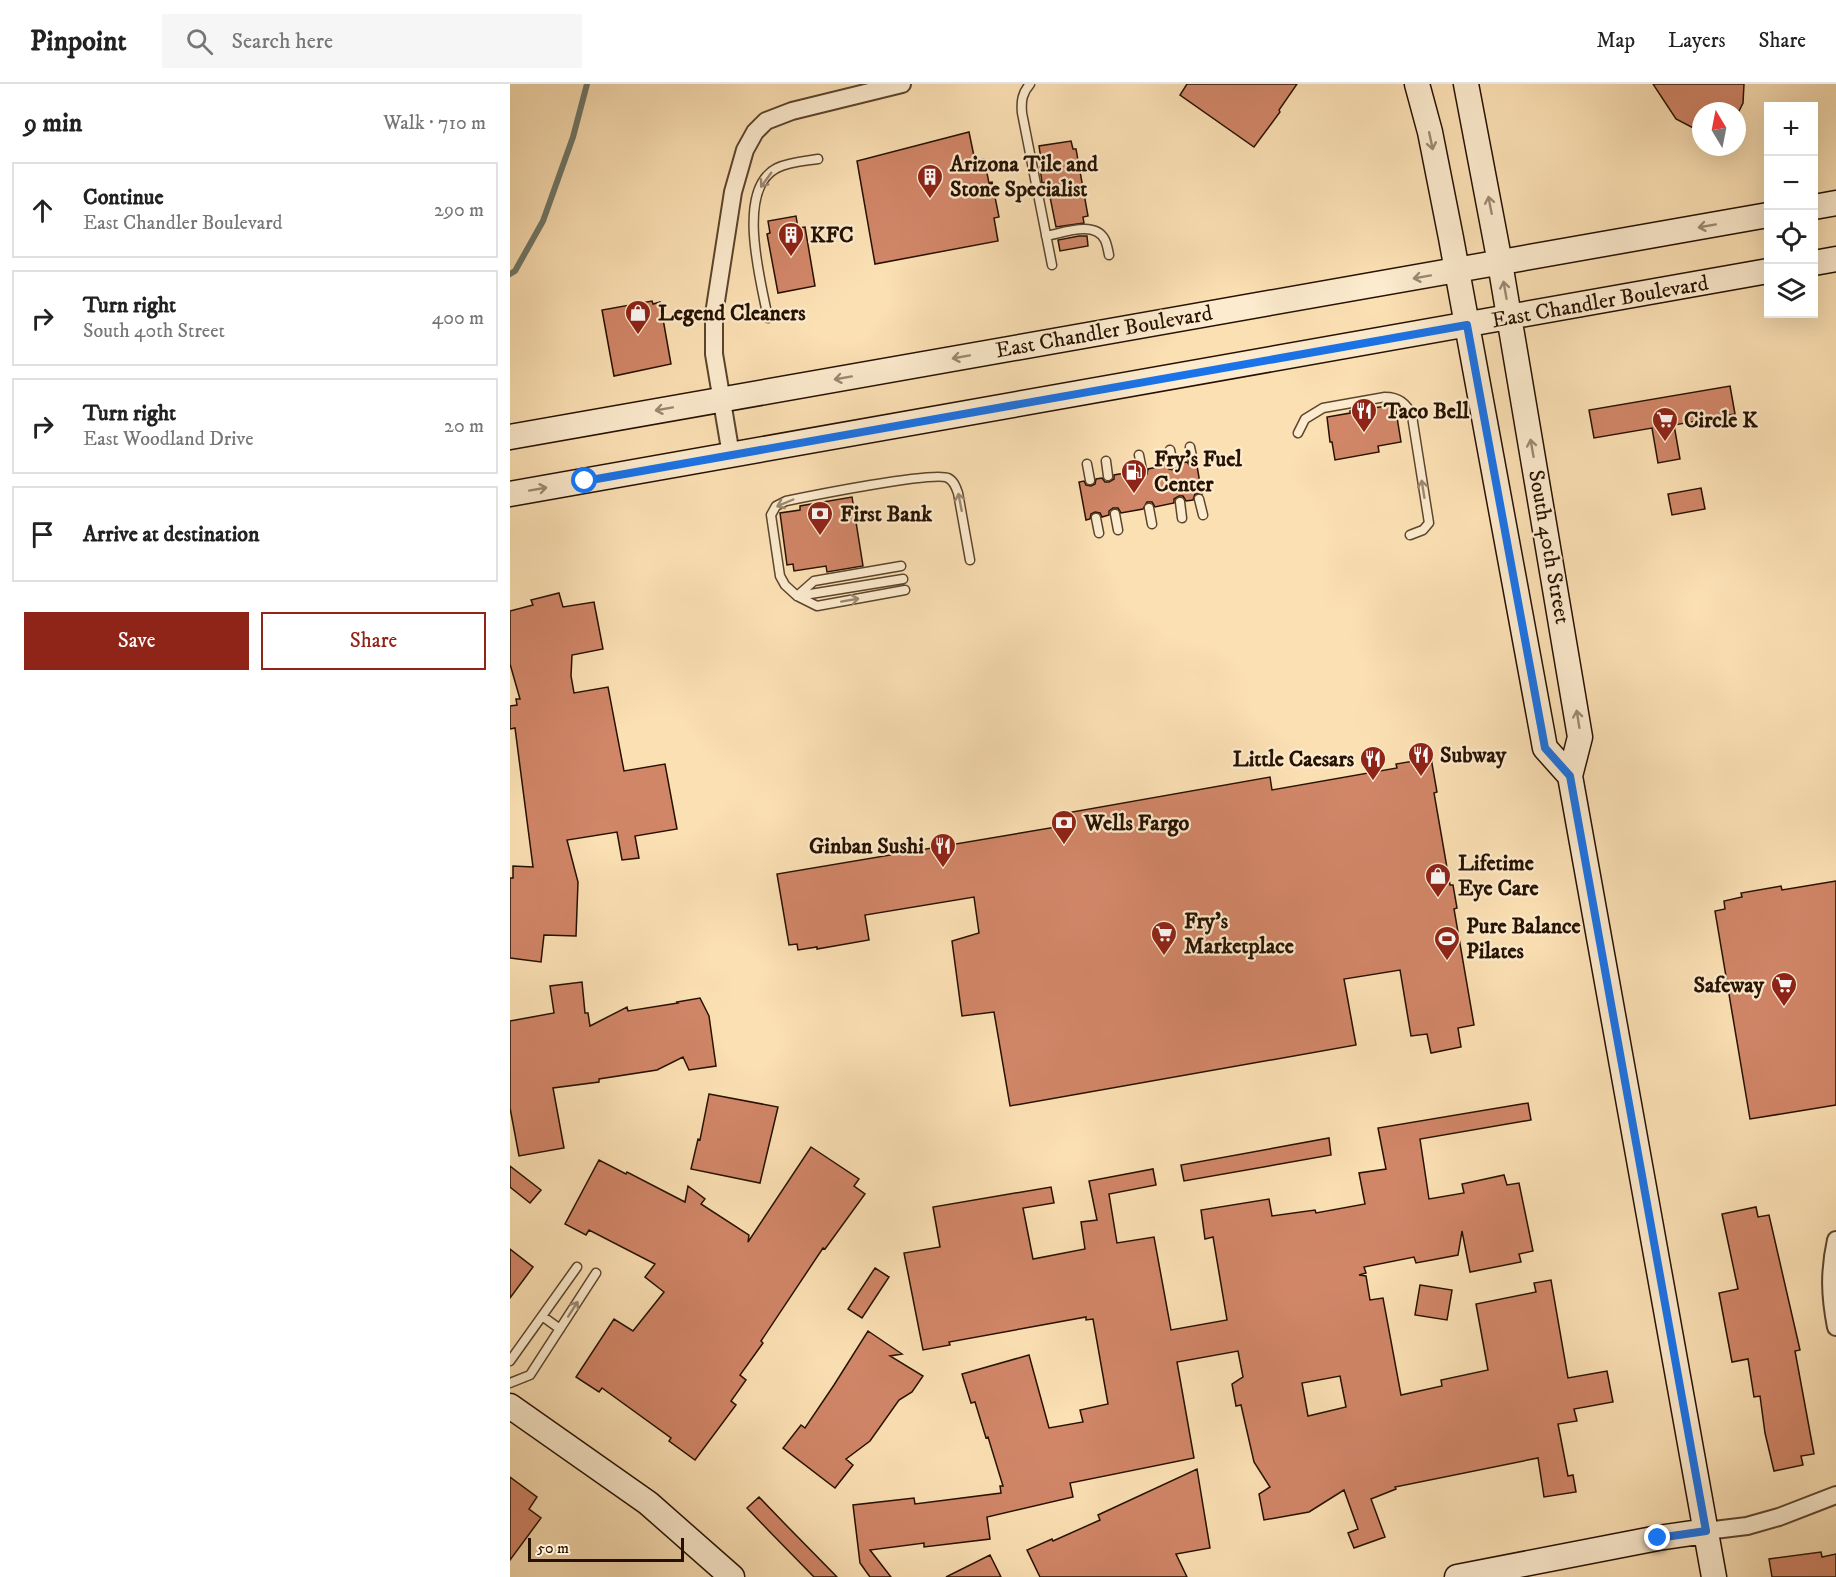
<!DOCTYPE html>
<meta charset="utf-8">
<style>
body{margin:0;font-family:"IM FELL DW Pica",serif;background:#f6f6f6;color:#222}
.controls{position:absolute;right:18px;top:18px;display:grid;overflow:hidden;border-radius:0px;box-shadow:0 6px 24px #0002}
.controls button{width:54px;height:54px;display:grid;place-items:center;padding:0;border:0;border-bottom:2px solid #e0e0e0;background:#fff;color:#222;font:30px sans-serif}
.compass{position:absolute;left:1182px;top:18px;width:54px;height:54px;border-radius:50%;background:#fff;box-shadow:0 6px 24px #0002;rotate:350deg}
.scale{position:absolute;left:18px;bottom:15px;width:156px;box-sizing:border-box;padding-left:6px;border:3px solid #261100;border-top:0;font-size:16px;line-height:21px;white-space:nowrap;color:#261100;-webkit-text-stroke:4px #fcebce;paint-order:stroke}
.stop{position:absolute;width:18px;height:18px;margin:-14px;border:4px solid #1a73e8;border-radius:50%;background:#fff}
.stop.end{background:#1a73e8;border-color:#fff;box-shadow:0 2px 6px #0008}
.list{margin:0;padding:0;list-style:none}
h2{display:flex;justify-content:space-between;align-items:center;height:78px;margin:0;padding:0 24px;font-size:26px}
h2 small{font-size:20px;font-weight:400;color:#767676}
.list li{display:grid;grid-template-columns:39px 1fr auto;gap:18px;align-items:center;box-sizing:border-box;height:96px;margin:0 12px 12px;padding:0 12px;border:2px solid #e0e0e0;border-radius:0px}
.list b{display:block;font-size:22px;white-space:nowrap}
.list p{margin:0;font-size:20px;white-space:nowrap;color:#767676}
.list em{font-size:20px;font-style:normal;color:#767676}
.actions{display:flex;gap:12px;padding:18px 24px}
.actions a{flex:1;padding:14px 0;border:2px solid #8f2418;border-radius:0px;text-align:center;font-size:21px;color:#8f2418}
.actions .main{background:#8f2418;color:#fff}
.icon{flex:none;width:33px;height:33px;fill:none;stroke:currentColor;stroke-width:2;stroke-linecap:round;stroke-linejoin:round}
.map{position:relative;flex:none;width:1326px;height:1493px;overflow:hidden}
header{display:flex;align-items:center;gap:36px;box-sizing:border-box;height:84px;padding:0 30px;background:#fff;border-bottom:2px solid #e0e0e0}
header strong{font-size:28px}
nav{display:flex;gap:33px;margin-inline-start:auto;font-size:21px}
.search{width:420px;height:54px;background:#f6f6f6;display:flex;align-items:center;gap:15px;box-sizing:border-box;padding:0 21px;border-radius:0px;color:#767676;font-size:22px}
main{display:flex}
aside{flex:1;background:#fff}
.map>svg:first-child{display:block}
</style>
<header>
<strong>Pinpoint</strong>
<div class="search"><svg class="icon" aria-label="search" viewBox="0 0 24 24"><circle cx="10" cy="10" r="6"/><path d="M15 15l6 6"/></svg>Search here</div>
<nav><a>Map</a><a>Layers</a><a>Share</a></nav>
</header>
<main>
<aside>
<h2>9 min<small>Walk · 710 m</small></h2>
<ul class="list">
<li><svg class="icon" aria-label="ahead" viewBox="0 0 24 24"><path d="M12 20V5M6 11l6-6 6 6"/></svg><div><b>Continue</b><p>East Chandler Boulevard</p></div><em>290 m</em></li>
<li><svg class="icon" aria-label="right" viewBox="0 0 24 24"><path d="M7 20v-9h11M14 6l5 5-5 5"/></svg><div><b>Turn right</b><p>South 40th Street</p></div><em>400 m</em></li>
<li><svg class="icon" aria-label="right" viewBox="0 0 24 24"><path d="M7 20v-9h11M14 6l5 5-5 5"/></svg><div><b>Turn right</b><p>East Woodland Drive</p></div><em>20 m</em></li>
<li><svg class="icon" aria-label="arrive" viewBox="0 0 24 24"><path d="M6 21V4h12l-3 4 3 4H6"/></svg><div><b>Arrive at destination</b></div></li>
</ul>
<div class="actions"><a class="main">Save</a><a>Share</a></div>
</aside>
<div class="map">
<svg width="1326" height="1493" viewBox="0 0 1326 1493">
<rect width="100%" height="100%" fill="#fbe0b4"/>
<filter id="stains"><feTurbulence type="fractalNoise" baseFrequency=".00333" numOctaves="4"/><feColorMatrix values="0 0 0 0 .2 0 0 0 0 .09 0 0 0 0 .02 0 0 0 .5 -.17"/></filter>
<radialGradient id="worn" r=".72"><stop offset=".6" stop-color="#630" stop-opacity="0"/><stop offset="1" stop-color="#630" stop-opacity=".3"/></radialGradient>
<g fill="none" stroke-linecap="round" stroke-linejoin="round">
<path stroke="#6f7869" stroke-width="6" d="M 0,190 L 5,187 L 33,137 L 63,53 L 77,0"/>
</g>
<path fill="#d18668" stroke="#261100" stroke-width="1.5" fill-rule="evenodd" d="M 677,0 L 787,0 L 769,26 L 770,28 L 744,63 L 670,11 Z
M 1143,0 L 1234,0 L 1233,19 L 1229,27 L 1191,27 L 1191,48 L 1166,35 Z
M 459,48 L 465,77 L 474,75 L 479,99 L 482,98 L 489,133 L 484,134 L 488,157 L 365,180 L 347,77 Z
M 561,57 L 563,65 L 566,65 L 578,132 L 573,133 L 574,139 L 546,143 L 537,98 L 532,99 L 530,83 L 532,82 L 529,62 Z
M 286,132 L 288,144 L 295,143 L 305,202 L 268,209 L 257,150 L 260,149 L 258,137 Z
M 569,152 L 577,152 L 578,162 L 550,167 L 548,156 Z
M 142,217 L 143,220 L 150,218 L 161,280 L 104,292 L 92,226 Z
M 1220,302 L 1225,330 L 1164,341 L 1170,375 L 1148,379 L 1142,344 L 1084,354 L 1079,326 Z
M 885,321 L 891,358 L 868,362 L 869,368 L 825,376 L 822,358 L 820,358 L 817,333 L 840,329 L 840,327 Z
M 677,378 L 681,383 L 687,382 L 692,410 L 685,410 L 683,416 L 676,417 L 673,412 L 669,412 L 664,415 L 664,419 L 645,423 L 642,418 L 637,418 L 633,425 L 611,429 L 608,424 L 603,424 L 599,427 L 599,431 L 592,433 L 590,429 L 585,428 L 581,430 L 580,435 L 576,436 L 569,398 L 574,397 L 576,401 L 581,402 L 585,400 L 586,395 L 592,394 L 595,398 L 599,398 L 604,395 L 604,391 L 626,387 L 628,391 L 633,392 L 637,390 L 638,385 L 657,381 L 659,385 L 664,386 L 668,384 L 669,379 Z
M 1191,404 L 1195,425 L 1162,431 L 1158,410 Z
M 342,413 L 353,482 L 317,488 L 316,482 L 284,487 L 283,480 L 277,481 L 270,429 L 290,426 L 290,422 Z
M 49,509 L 53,523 L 84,518 L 93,565 L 62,571 L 61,592 L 64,609 L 98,603 L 114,687 L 155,680 L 167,745 L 125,752 L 129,774 L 112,776 L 107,748 L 57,756 L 68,798 L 66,852 L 34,851 L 31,878 L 0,874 L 0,794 L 3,794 L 3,782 L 23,783 L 5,644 L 0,645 L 0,622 L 7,621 L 6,615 L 10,615 L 0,580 L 0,527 L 23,521 L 21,516 Z
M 921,674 L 927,708 L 924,709 L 940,801 L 943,801 L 947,824 L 944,825 L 964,941 L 948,944 L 951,963 L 921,969 L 917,950 L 901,952 L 890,886 L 834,895 L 846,961 L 500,1022 L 484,928 L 452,932 L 442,857 L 469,849 L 464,813 L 355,831 L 359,856 L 307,865 L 307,863 L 288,866 L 287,860 L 279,861 L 267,790 L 564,740 L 562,728 L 760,693 L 762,706 L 887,684 L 886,680 Z
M 1326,797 L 1326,1021 L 1240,1035 L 1205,827 L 1215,825 L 1214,817 L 1232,813 L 1231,809 L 1271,802 L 1272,806 Z
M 72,898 L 75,929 L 78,929 L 80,942 L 117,923 L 118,927 L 168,919 L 167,918 L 190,914 L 199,932 L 206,982 L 179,986 L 173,973 L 147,986 L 89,995 L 89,998 L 43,1004 L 54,1064 L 9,1072 L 0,1024 L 0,937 L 44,929 L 40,902 Z
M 199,1010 L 268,1023 L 250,1099 L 181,1085 L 188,1055 L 190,1056 Z
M 1018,1019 L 1021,1036 L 910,1055 L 919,1115 L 954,1109 L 952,1100 L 994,1091 L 997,1101 L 1009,1099 L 1023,1167 L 1009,1170 L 1011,1178 L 960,1188 L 952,1147 L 948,1171 L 906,1179 L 904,1173 L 854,1183 L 856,1189 L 849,1191 L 856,1192 L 860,1216 L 873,1214 L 891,1311 L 932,1302 L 931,1296 L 978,1286 L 966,1220 L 1026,1208 L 1024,1199 L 1041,1196 L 1058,1294 L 1097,1287 L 1103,1318 L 1064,1325 L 1067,1337 L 1048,1340 L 1058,1392 L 1063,1391 L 1066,1408 L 1034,1413 L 1028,1374 L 885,1403 L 886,1405 L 861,1415 L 875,1453 L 844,1464 L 838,1449 L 848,1445 L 834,1406 L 799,1428 L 754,1436 L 749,1410 L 760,1403 L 744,1378 L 731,1321 L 726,1322 L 722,1300 L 733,1293 L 728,1267 L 667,1278 L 684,1374 L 560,1399 L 563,1413 L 477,1433 L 480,1455 L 414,1463 L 414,1459 L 360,1466 L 381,1493 L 360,1493 L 350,1479 L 343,1421 L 404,1414 L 405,1420 L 491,1409 L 490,1402 L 493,1402 L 478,1353 L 476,1354 L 465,1318 L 461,1319 L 452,1290 L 519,1271 L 539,1344 L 573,1338 L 570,1326 L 598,1320 L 583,1235 L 576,1236 L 576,1233 L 439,1258 L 440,1261 L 413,1266 L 394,1169 L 430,1163 L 423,1123 L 541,1103 L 544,1119 L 513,1124 L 523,1175 L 575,1165 L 571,1138 L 587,1136 L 579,1097 L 643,1085 L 646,1101 L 599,1110 L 607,1159 L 644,1153 L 661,1246 L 717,1236 L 703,1153 L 695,1155 L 691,1126 L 759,1115 L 762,1132 L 805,1126 L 806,1129 L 855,1120 L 849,1089 L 876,1085 L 868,1044 ZM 830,1292 L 836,1323 L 798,1332 L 792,1299 Z
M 819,1054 L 821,1071 L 674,1097 L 671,1081 Z
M 301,1063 L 349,1095 L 344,1102 L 355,1110 L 315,1165 L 313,1164 L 251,1257 L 253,1259 L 230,1291 L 236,1296 L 221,1317 L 226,1321 L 185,1376 L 159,1357 L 161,1354 L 92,1304 L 89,1308 L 66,1293 L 104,1235 L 123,1247 L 154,1208 L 135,1193 L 145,1180 L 79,1146 L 76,1151 L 55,1140 L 89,1076 L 116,1090 L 117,1088 L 175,1118 L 178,1102 L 195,1115 L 191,1120 L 239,1151 L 238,1158 Z
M 0,1082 L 31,1106 L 20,1119 L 0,1103 Z
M 1246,1123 L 1248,1133 L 1259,1131 L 1290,1266 L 1285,1267 L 1304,1370 L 1291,1372 L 1293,1381 L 1264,1387 L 1255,1349 L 1250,1312 L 1244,1313 L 1238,1275 L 1222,1278 L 1209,1209 L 1228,1205 L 1212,1130 Z
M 0,1165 L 23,1183 L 0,1214 Z
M 365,1184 L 379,1193 L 352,1234 L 338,1225 Z
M 910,1201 L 942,1206 L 937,1236 L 905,1231 Z
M 358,1247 L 392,1270 L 380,1272 L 413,1292 L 402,1308 L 389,1316 L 360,1357 L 336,1375 L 343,1381 L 325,1404 L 273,1364 L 291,1341 L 295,1344 L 324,1301 Z
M 687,1385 L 700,1464 L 666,1470 L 677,1493 L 530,1493 L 517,1466 L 542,1455 L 543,1457 L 590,1436 L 588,1431 Z
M 0,1393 L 27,1413 L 19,1425 L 31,1434 L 0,1476 Z
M 249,1413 L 275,1440 L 327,1493 L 304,1493 L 259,1447 L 237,1424 Z
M 1311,1468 L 1312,1473 L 1326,1470 L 1326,1493 L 1262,1493 L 1259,1475 Z
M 480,1471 L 491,1493 L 436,1493 Z"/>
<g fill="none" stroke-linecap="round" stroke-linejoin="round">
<defs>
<path id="lane" d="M 520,0 C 512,9 511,17 512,29 L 542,181
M 536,152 C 553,149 585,136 595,156 C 597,160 598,166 599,171
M 258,234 C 251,198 225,105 267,84 C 279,78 295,77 308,75
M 788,349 L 795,335 L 813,324 L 875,313 C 889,313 897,319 902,332 L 919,439 L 913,446 L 900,451
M 680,363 L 683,377
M 660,366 L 663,380
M 629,371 L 632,386
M 596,377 L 598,392
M 577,380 L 580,396
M 689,415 L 693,431
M 670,418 L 672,434
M 639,424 L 642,440
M 605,430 L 608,446
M 586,434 L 589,449
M 395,506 L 307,522 L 287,512 L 275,501 L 270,492 L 261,431 L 266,422 L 276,417 C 300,412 424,387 438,394 C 444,397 446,403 448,409 L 460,476
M 287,512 L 304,497 L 391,482
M 288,512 L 393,495
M 32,1232 L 50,1245
M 0,1277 L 67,1183
M 0,1299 L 20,1291 L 86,1189"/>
<path id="street" d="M 221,371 L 204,270 L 204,230 L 223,108 L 235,66 L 245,48 L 256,37 L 282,27 L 392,0
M 1326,1156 C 1319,1188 1320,1212 1326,1243
M 1196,1447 L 1237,1442 L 1269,1433 L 1326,1411"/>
<path id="secondary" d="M 907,0 L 920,48 L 941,154 L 1035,664 L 1060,692
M 956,0 L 990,179 L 1070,653 L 1060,692 L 1204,1493
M 1304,123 L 1326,119
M 1304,179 L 1326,175
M 0,353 L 1258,131
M 0,410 L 1258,187
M 0,1322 L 138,1419 L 222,1493
M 947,1493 L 1148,1454 L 1196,1447"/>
</defs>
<use href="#lane" stroke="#5b452d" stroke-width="11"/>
<use href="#street" stroke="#5b452d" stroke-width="20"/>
<use href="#secondary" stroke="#261100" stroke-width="27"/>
<use href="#lane" stroke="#fcebce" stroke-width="8"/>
<use href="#street" stroke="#fcebce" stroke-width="16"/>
<use href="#secondary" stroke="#fcebce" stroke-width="24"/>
</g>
<defs><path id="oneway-shaft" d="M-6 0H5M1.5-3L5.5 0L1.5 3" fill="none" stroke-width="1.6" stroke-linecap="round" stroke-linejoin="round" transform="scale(1.5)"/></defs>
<g stroke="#9c8971">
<use href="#oneway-shaft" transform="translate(921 57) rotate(78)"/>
<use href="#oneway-shaft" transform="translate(256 96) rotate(126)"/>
<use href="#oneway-shaft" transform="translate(980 121) rotate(-101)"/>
<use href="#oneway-shaft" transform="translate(1197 142) rotate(170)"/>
<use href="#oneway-shaft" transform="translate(912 193) rotate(170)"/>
<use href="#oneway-shaft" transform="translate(995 206) rotate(-100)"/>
<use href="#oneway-shaft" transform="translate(451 273) rotate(170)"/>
<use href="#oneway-shaft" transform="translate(333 294) rotate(170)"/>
<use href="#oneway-shaft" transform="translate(154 325) rotate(170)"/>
<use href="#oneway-shaft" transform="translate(1022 364) rotate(-100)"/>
<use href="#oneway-shaft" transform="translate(28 405) rotate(-10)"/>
<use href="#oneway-shaft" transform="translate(913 405) rotate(-99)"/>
<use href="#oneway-shaft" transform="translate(450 418) rotate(-101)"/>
<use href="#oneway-shaft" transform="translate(275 419) rotate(157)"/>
<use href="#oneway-shaft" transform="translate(340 516) rotate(-10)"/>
<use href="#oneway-shaft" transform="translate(1068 635) rotate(-99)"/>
<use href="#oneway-shaft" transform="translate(63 1225) rotate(-57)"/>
</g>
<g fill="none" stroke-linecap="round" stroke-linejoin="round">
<path stroke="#1a73e8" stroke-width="8" d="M 75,397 L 957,241 L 1035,664 L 1060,692 L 1196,1447 L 1148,1454"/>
</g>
<defs>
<symbol id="building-pin" viewBox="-11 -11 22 30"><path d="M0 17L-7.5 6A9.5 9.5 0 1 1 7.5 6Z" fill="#8f2418" stroke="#fcebce"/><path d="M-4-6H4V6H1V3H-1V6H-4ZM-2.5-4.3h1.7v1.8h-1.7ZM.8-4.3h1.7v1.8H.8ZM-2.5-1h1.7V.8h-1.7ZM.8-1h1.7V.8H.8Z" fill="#fff"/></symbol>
<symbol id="shop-pin" viewBox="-11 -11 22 30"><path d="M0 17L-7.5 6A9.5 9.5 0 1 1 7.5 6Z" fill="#8f2418" stroke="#fcebce"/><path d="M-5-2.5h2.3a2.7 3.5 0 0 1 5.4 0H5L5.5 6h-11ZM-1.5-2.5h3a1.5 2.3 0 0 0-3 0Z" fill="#fff"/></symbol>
<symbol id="restaurant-pin" viewBox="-11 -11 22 30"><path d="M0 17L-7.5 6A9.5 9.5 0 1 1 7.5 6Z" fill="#8f2418" stroke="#fcebce"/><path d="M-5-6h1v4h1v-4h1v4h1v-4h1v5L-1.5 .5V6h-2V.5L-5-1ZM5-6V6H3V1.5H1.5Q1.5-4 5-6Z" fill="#fff"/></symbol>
<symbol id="supermarket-pin" viewBox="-11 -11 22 30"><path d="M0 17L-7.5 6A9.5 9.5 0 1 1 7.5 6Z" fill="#8f2418" stroke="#fcebce"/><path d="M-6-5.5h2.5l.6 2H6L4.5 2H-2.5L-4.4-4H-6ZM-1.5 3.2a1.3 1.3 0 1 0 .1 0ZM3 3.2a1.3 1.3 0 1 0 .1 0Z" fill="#fff"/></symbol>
<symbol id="fuel-pin" viewBox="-11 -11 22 30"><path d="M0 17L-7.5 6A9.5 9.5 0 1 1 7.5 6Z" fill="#8f2418" stroke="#fcebce"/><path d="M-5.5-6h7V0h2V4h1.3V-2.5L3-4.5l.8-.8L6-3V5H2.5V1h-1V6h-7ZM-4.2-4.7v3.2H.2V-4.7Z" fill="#fff"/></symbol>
<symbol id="bank-pin" viewBox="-11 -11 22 30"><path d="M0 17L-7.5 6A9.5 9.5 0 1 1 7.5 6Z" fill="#8f2418" stroke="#fcebce"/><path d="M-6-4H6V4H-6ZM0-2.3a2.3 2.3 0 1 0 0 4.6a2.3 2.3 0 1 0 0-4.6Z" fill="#fff"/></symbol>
<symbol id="stadium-pin" viewBox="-11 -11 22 30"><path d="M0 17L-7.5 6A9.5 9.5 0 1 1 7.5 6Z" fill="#8f2418" stroke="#fcebce"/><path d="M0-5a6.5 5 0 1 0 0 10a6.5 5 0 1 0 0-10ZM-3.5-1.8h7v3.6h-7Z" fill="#fff"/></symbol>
</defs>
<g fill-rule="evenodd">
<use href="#building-pin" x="405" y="78" width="30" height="40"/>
<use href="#building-pin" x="266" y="136" width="30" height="40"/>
<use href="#shop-pin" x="113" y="214" width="30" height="40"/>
<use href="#restaurant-pin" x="839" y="312" width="30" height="40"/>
<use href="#supermarket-pin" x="1140" y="321" width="30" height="40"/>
<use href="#fuel-pin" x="609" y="373" width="30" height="40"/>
<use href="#bank-pin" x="295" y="415" width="30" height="40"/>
<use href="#restaurant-pin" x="896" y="656" width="30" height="40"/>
<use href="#restaurant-pin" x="848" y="660" width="30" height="40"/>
<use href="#bank-pin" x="539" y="724" width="30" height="40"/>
<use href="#restaurant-pin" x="418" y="747" width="30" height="40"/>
<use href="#shop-pin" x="913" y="777" width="30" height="40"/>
<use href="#supermarket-pin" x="639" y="835" width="30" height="40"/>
<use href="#stadium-pin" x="922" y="840" width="30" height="40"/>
<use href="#supermarket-pin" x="1259" y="886" width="30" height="40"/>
</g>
<g text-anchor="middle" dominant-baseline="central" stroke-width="4.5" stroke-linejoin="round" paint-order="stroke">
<g font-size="22" font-weight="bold" fill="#261100" stroke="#fcebce" text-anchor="start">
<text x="440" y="80">Arizona Tile and<tspan x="440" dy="25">Stone Specialist</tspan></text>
<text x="300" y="151">KFC</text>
<text x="148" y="229">Legend Cleaners</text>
<text x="874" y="327">Taco Bell</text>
<text x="1174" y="336">Circle K</text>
<text x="644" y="375">Fry's Fuel<tspan x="644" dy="25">Center</tspan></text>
<text x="330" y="430">First Bank</text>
<text x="930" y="671">Subway</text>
<text x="844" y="675" text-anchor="end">Little Caesars</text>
<text x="574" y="739">Wells Fargo</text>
<text x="414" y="762" text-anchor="end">Ginban Sushi</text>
<text x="948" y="779">Lifetime<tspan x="948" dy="25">Eye Care</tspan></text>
<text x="674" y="837">Fry's<tspan x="674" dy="25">Marketplace</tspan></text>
<text x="956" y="842">Pure Balance<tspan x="956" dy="25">Pilates</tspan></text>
<text x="1254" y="901" text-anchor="end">Safeway</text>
</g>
<g font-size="22" fill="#261100" stroke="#fcebce">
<text transform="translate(1090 218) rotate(-10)">East Chandler Boulevard</text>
<text transform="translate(594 248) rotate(-10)">East Chandler Boulevard</text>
<text transform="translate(1039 463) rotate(80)">South 40th Street</text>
</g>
</g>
<rect width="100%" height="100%" filter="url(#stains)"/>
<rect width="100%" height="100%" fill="url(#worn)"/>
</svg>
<div class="controls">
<button>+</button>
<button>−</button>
<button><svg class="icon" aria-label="locate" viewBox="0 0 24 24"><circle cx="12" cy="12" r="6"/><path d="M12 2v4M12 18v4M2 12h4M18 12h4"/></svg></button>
<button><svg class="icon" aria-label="layers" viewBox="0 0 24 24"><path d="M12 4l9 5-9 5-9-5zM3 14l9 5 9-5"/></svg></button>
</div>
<svg class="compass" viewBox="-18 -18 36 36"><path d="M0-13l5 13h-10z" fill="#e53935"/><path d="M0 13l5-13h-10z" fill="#767676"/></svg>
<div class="scale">50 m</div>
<div class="stop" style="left:75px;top:397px"></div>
<div class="stop end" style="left:1148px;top:1454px"></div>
</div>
</main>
